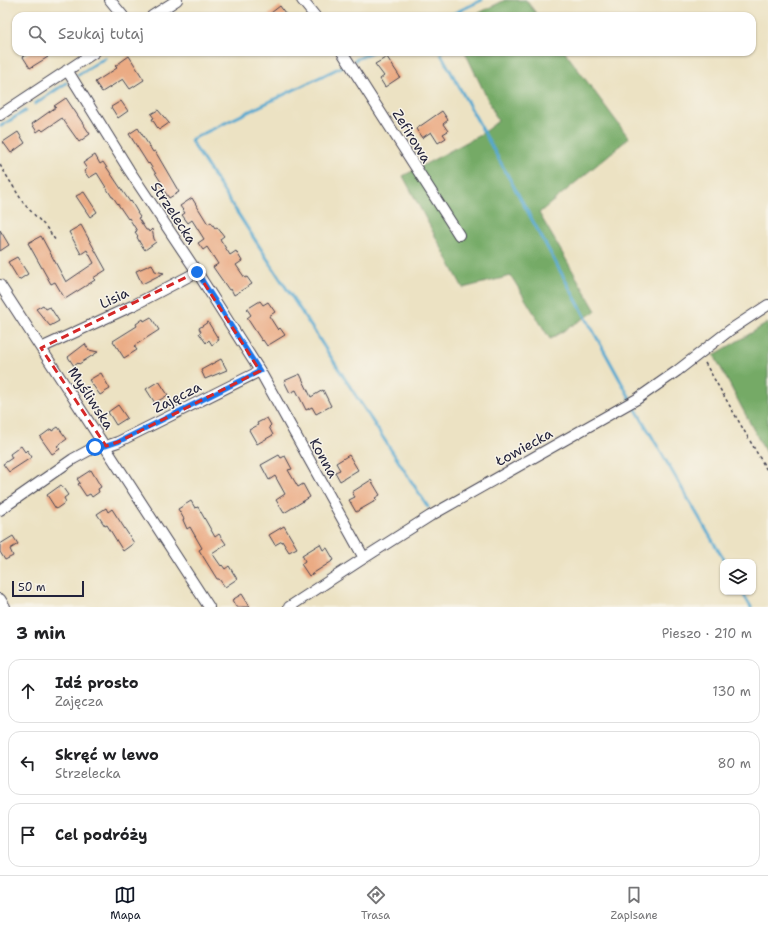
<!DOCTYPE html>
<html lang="pl">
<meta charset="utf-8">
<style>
body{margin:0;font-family:"Shantell Sans",sans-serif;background:#f6f6f6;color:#202124}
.controls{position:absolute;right:12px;bottom:12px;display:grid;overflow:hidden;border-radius:8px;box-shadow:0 1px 3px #0004}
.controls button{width:36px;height:36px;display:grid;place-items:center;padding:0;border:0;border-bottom:1px solid #e0e0e0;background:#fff;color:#202124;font:20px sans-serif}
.scale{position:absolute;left:12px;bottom:10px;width:72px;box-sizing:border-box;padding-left:4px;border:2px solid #22223b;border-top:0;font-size:11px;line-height:14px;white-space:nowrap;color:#22223b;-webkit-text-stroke:3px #f7f3e8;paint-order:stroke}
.stop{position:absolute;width:12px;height:12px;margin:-9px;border:3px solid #1a73e8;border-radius:50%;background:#fff}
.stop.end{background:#1a73e8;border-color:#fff;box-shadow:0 1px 4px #0008}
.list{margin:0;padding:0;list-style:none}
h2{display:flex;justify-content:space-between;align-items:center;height:52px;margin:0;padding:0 16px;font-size:17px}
h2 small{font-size:13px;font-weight:400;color:#757577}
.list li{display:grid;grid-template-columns:26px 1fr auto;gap:12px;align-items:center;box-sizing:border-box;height:64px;margin:0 8px 8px;padding:0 8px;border:1px solid #e0e0e0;border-radius:12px}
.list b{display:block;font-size:15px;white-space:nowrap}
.list p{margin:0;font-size:13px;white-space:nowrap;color:#757577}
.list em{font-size:13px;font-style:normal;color:#757577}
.icon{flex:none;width:22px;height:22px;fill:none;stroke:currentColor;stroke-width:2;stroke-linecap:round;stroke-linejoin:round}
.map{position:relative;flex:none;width:768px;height:607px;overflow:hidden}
.search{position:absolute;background:#fff;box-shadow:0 1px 3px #0004;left:12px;right:12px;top:12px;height:44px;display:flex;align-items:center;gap:10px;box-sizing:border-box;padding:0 14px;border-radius:12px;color:#757577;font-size:15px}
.sheet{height:268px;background:#fff}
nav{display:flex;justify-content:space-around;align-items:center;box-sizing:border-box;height:56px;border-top:1px solid #e0e0e0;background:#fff;font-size:11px;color:#757577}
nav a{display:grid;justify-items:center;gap:2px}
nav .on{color:#111827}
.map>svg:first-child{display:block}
</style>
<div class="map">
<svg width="768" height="607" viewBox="0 0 768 607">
<rect width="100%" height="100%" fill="#f7f3e8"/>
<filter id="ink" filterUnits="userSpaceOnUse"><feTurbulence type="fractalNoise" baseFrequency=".025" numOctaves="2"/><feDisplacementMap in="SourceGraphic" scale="8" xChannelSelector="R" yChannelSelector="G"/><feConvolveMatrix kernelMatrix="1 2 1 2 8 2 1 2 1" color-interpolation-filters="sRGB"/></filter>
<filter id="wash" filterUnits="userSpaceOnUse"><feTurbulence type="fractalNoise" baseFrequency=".012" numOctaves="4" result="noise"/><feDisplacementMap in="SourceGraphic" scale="16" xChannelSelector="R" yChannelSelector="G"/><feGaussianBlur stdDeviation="0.9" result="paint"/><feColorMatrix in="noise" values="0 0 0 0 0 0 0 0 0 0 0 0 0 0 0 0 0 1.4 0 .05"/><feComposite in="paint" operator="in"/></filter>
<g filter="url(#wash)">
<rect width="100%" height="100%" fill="#ece2c3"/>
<path fill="#75aa66" stroke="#4c6650" d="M 505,0 L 526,0 L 538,16 L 478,16 L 477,14 Z
M 465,52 L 565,52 L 629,138 L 539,213 L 596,311 L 550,339 L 511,276 L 463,288 L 403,176 L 480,135 L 498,121 Z
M 768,323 L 768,457 L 714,355 Z"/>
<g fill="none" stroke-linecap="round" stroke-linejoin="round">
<path stroke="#55a8d0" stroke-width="3" d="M 168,16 L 172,11
M 448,16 L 482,0
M 441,54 L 630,398
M 355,60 L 372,52
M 343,66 L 192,139 L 191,141 L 428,507
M 78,75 L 105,58
M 35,104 L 66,83
M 1,126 L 25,111
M 634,406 L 725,562
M 742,592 L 751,607"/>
</g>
<g id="blocks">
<path fill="#ebab84" d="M 280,6 L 287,16 L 267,16 Z
M 30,52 L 45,52 L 48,57 L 30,68 L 23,57 Z
M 129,56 L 144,80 L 130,89 L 123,79 L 102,92 L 95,82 L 117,68 L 115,66 Z
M 387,57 L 400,77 L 385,87 L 380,79 L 384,76 L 375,64 Z
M 66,98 L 90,134 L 79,142 L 62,118 L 43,131 L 41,129 L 37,132 L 32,124 L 56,107 L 54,106 Z
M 121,101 L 128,111 L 118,118 L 111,107 Z
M 158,110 L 169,123 L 159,130 L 152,119 L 154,118 L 151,114 Z
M 442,111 L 448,120 L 443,124 L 448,131 L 443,134 L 446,138 L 438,143 L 431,132 L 422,138 L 416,129 Z
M 138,128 L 153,152 L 155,151 L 179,192 L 169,198 L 159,183 L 161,182 L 149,163 L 148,164 L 129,134 Z
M 18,132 L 25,143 L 11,153 L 3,142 Z
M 95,155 L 100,164 L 103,162 L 130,202 L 131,201 L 138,213 L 137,213 L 140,217 L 138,218 L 146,230 L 148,230 L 149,232 L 152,229 L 154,239 L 156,242 L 145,250 L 140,243 L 137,237 L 138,236 L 135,232 L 137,231 L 129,218 L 128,219 L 113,197 L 112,197 L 97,173 L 89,178 L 84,171 L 87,169 L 83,163 Z
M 84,192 L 97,212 L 90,217 L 76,196 Z
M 192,198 L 208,224 L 211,222 L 215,228 L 217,227 L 224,236 L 220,239 L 230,255 L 236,251 L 242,261 L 236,265 L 245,278 L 247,277 L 252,284 L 234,295 L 231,289 L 229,290 L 213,267 L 218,264 L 207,247 L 203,250 L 198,243 L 204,239 L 192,220 L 188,223 L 182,215 L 185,213 L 180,206 Z
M 81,225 L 106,270 L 93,278 L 95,280 L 65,299 L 55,282 L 51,284 L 28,243 L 41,236 L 66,282 L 94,263 L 87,250 L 81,254 L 69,232 Z
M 0,230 L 9,245 L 0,251 Z
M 17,257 L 28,274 L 19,280 L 8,262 Z
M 152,264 L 155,271 L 164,273 L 142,284 L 136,271 Z
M 260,301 L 263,305 L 268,302 L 275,312 L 269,316 L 278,330 L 280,328 L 285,335 L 267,346 L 263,340 L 262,341 L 247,318 L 251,315 L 247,309 Z
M 43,305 L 46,309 L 50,307 L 59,321 L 50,326 L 36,309 Z
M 151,317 L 159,330 L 134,346 L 137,350 L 124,358 L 113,341 L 137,326 L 136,324 L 143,319 L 144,321 Z
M 208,322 L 219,340 L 212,345 L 209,340 L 206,343 L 199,333 L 201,332 L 199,328 Z
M 85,344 L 89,350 L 98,352 L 79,364 L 78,363 L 74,366 L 68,357 Z
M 221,359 L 227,370 L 205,379 L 201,370 Z
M 101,373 L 110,389 L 100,395 L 89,380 Z
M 300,374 L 311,397 L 323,390 L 331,406 L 316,414 L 312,407 L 306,410 L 296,390 L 290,393 L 284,381 Z
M 159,381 L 168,395 L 155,403 L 146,389 Z
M 118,405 L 127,418 L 116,425 L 108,412 Z
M 267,418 L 271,425 L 269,427 L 273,435 L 257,444 L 249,430 L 258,425 L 257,423 Z
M 58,427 L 67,439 L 57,446 L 60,449 L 52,454 L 40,437 L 51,429 L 52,431 Z
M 21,446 L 25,452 L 27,450 L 32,457 L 9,472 L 3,464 L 12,458 L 10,454 Z
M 279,455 L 281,458 L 285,456 L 292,469 L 288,470 L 298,487 L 303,484 L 310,497 L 284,513 L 276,500 L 285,494 L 275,476 L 269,480 L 261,465 Z
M 349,455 L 358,470 L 340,481 L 335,472 L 340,470 L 336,463 Z
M 91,470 L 101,487 L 98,489 L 99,492 L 92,497 L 90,494 L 86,496 L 78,484 L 80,483 L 77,479 Z
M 371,480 L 380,495 L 375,498 L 377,500 L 356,512 L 349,500 L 355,497 L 352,492 Z
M 61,485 L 68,495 L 64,498 L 66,502 L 56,509 L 47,495 Z
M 191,501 L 195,508 L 198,507 L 215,537 L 219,534 L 226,544 L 212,553 L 221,566 L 222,565 L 225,569 L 229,566 L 237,579 L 225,587 L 219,579 L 217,579 L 199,550 L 202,548 L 190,527 L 187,529 L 183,520 L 184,519 L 178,509 Z
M 106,508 L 108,512 L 112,509 L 134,543 L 123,551 L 107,525 L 105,526 L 97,514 Z
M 284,526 L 297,548 L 289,552 L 282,541 L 275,545 L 269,535 Z
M 13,536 L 18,544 L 10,549 L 13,556 L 5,560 L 0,552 L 0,544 Z
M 320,544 L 323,550 L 327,548 L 334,560 L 309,576 L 301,564 L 305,561 L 302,555 Z
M 242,594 L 250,607 L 236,607 L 232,600 Z"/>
</g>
</g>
<g filter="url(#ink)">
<use href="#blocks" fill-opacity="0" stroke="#403f4f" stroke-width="1"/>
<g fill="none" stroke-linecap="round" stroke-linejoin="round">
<defs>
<path id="minor" d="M 110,0 L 123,16
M 302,0 L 315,16
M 152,16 L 177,0
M 342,52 L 459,235
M 67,70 L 129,170 L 197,272 L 260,371 L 364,558
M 0,115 L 95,52
M 0,285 L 209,607
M 41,348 L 134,305 L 197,272
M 0,510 L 73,459 L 95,447 L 106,446 L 118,442 L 260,371
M 0,599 L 5,607
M 289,607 L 364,558 L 430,516 L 637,399 L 677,371 L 730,330 L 768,305"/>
</defs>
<use href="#minor" stroke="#403f4f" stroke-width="12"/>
<path stroke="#403f4f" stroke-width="1.5" stroke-dasharray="3 3" stroke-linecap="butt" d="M 0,165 L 24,204 L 46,227 L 56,241
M 705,363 L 768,472"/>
<use href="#minor" stroke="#fff" stroke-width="10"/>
</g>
</g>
<g fill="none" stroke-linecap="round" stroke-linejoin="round" filter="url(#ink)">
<path stroke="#1a73e8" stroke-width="5" d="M 95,447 L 106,446 L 118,442 L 260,371 L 197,272"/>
</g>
<path fill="none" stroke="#d62828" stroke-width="3" stroke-dasharray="8 5" stroke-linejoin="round" d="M 197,272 L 260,371 L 118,442 L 106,446 L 41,348 Z"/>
<g text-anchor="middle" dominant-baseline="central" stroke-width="3" stroke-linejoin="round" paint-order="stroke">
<g font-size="14" fill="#22223b" stroke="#f7f3e8">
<text transform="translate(412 136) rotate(58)">Zefirowa</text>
<text transform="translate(174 213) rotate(57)">Strzelecka</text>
<text transform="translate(114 298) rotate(-25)">Lisia</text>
<text transform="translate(177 397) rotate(-27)">Zajęcza</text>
<text transform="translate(91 398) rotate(57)">Myśliwska</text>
<text transform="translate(524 447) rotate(-29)">Łowiecka</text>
<text transform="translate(324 458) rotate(61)">Konna</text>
</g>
</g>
</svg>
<div class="controls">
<button><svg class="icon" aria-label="layers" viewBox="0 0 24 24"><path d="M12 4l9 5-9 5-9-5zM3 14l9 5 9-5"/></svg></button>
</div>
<div class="scale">50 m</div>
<div class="stop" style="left:95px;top:447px"></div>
<div class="stop end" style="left:197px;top:272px"></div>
<div class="search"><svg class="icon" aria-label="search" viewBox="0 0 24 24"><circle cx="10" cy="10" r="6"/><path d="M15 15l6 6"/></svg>Szukaj tutaj</div>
</div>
<section class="sheet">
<h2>3 min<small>Pieszo · 210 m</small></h2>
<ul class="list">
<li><svg class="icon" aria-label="ahead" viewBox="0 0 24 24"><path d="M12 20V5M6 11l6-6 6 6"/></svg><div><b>Idź prosto</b><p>Zajęcza</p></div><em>130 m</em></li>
<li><svg class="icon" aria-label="left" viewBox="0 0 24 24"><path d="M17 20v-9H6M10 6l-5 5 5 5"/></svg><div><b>Skręć w lewo</b><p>Strzelecka</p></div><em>80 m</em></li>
<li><svg class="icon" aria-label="arrive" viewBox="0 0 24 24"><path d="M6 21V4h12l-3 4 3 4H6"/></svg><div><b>Cel podróży</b></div></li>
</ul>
</section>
<nav>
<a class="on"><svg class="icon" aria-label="map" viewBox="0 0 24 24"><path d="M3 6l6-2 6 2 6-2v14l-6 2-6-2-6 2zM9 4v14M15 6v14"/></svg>Mapa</a>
<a><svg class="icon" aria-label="directions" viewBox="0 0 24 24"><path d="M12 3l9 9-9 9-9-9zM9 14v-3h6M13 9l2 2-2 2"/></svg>Trasa</a>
<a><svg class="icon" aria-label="saved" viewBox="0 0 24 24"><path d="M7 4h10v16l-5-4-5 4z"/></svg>Zapisane</a>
</nav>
